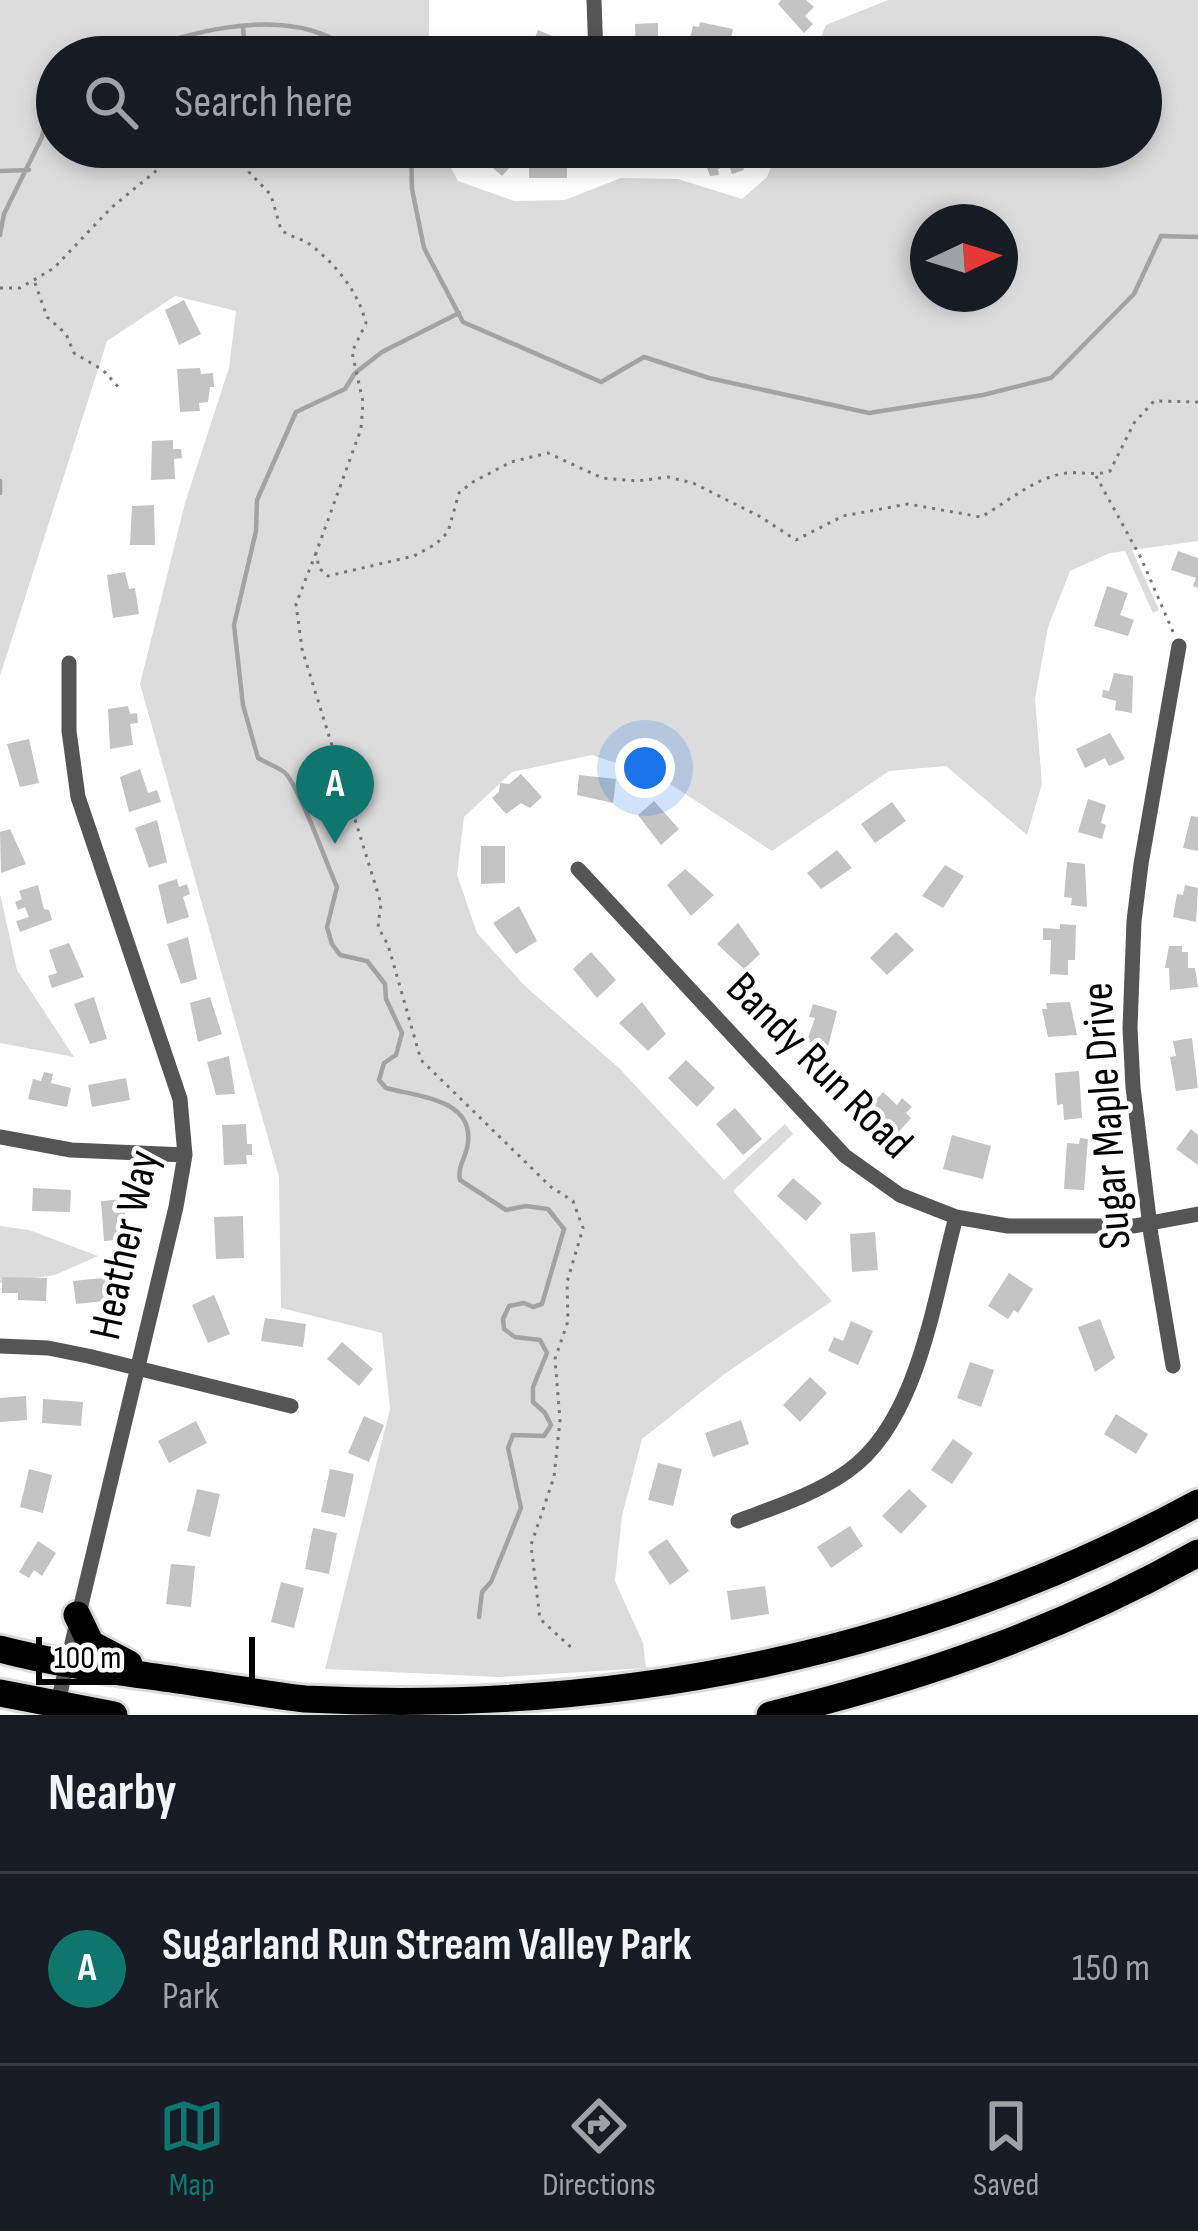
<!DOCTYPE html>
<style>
body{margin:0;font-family:"Sofia Sans Condensed",sans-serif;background:#242831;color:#f1f3f6}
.compass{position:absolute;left:910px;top:204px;width:108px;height:108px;border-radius:50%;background:#171b24;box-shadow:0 6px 18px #0003;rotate:86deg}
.scale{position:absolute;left:36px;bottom:30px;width:219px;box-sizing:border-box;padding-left:12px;border:6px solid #000;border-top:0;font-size:33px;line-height:42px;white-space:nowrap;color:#000;-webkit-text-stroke:9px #fff;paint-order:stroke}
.you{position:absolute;left:645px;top:768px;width:42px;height:42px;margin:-30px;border:9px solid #fff;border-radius:50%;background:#1a73e8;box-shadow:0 0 0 18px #1a73e833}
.badge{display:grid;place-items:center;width:78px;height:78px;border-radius:50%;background:#0f766e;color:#fff;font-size:39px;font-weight:700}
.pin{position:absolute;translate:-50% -99px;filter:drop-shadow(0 3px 6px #0008)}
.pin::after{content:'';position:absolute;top:63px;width:42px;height:36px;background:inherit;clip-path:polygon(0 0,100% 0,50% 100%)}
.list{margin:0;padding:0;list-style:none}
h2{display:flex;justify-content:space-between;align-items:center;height:156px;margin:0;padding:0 48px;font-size:51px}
h2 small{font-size:39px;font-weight:400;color:#9ea1a6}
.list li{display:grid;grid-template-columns:78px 1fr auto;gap:36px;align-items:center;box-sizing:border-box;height:192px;padding:0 48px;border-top:3px solid #363941}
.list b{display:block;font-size:45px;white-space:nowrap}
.list p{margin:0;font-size:39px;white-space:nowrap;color:#9ea1a6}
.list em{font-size:39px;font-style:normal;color:#9ea1a6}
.icon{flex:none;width:66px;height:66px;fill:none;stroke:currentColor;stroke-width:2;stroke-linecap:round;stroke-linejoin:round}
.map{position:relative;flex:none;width:1198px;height:1715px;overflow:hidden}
.search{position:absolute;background:#171b24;box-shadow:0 6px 18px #0003;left:36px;right:36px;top:36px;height:132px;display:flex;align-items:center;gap:30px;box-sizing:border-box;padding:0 42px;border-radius:66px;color:#9ea1a6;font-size:45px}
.sheet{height:348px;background:#171b24}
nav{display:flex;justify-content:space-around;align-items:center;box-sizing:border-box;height:168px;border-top:3px solid #363941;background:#171b24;font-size:33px;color:#9ea1a6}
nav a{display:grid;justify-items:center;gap:6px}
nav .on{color:#0f766e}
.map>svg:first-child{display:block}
</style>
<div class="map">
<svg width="1198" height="1715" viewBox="0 0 1198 1715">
<rect width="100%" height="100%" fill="#fff"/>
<path fill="#dcdcdc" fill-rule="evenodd" d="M 0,0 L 429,0 L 429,57 L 57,57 L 57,147 L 440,147 L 458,181 L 514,201 L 565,200 L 621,178 L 678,179 L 742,199 L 767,177 L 779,147 L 1141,147 L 1141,57 L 813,57 L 826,25 L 888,0 L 1198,0 L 1198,541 L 1132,550 L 1159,610 L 1153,613 L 1125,551 L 1110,553 L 1070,571 L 1048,627 L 1035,699 L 1042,784 L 1027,835 L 946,766 L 889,771 L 772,851 L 661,778 L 592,755 L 512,772 L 464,817 L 457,875 L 477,933 L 525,986 L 619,1068 L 724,1180 L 785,1124 L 793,1134 L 733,1191 L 832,1301 L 723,1375 L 642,1439 L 622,1516 L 615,1581 L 643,1643 L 646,1668 L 499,1677 L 325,1669 L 390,1409 L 382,1333 L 281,1308 L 279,1177 L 140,684 L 185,503 L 229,368 L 236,311 L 175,296 L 107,341 L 0,676 ZM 1000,222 L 1000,294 L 928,294 L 928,222 Z
M 0,894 L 17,970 L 74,1057 L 0,1043 Z
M 0,1226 L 29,1230 L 98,1256 L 55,1275 L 0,1283 Z"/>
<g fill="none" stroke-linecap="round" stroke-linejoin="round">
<path stroke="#a3a3a3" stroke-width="4.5" d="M 243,28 L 246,57
M 116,57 C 179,37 262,8 327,36 C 338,41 348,50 358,57
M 411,147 L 412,189 L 424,248 L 463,322 L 601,382 L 644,357 L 709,378 L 869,413 L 983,395 L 1051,378 L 1134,294 L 1161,236 L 1198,237
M 0,171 L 29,170
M 0,235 L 4,214 L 42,137 L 50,100 L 57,95
M 459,313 L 382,352 L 355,373 L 345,389 L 296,412 L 257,500 L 256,531 L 234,625 L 243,705 L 258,758 C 266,763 276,766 284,772 C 298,783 327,865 337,887 L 327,927 L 332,944 L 340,955 L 367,961 L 385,984 L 386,999 L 402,1033 L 396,1055 L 384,1063 L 379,1080 L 386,1088 C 414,1096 473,1098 468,1142 C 467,1157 457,1165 460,1180 L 506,1210 L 526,1206 L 548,1209 L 564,1229 L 542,1304 L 533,1307 L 524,1303 L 509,1306 L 503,1319 L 504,1329 L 515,1337 L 540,1340 L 547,1353 L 533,1387 L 533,1402 L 545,1413 L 551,1425 L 544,1436 L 513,1435 L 508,1448 L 521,1508 L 491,1582 L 482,1592 L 479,1617
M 0,481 L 0,493"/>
</g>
<path fill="#c4c4c4" d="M 781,0 L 806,0 L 814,7 L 805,16 L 813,24 L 804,33 L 778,4 Z
M 700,22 L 733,29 L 728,52 L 695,45 L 697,39 L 690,38 L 693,26 L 699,27 Z
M 658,23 L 658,56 L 636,56 L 635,24 Z
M 538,30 L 569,43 L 563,57 L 543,57 L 529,52 Z
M 478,36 L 499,41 L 496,57 L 473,57 Z
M 483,147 L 504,147 L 517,159 L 502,176 L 477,154 Z
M 584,147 L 622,147 L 622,153 L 584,155 Z
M 637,147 L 674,147 L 675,153 L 649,154 L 650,164 L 641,165 Z
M 712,147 L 736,147 L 744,170 L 732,174 L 729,165 L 718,169 L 719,175 L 710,176 L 701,151 Z
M 529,154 L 567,156 L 567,178 L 529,178 Z
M 184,300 L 201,334 L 179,345 L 165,310 Z
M 200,368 L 201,374 L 213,373 L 214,387 L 210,387 L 208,402 L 199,403 L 200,411 L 180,412 L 177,369 Z
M 173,440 L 173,449 L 181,449 L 182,458 L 174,459 L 175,479 L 151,480 L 152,441 Z
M 154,505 L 155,545 L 130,545 L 132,506 Z
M 1178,551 L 1198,558 L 1198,588 L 1193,586 L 1196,578 L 1171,570 Z
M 125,572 L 129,589 L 135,588 L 139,614 L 113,618 L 107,575 Z
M 1107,586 L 1128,593 L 1120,615 L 1134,620 L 1128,636 L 1094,626 Z
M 1114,673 L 1133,676 L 1132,713 L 1115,710 L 1116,701 L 1102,697 L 1103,690 L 1109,691 Z
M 128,706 L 130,714 L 137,713 L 138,723 L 130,724 L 133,745 L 110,749 L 108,709 Z
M 1110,733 L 1125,759 L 1109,766 L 1105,758 L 1085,768 L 1076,749 Z
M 29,739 L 39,783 L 20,787 L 7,744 Z
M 140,769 L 148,793 L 157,790 L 161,802 L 129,812 L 120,777 Z
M 521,774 L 542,797 L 530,808 L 521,803 L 506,814 L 492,798 L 499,792 L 500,783 L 509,784 Z
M 579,775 L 616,779 L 613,803 L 577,795 Z
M 1088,799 L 1106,805 L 1101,823 L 1106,825 L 1102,839 L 1078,832 Z
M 654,801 L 679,829 L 661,845 L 638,815 Z
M 892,802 L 906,821 L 875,843 L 861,824 Z
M 1191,816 L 1198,817 L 1198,851 L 1183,848 Z
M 157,820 L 167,862 L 149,868 L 135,828 Z
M 10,829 L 26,864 L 1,873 L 0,832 Z
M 481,846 L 505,846 L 505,883 L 481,884 Z
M 837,850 L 852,868 L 821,889 L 807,873 Z
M 1067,862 L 1085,864 L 1087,907 L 1071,905 L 1072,898 L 1064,897 Z
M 945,865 L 964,876 L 943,908 L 922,896 Z
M 685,869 L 714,895 L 691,916 L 667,885 Z
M 177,879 L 179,887 L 187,884 L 190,894 L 183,897 L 189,917 L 167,924 L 158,885 Z
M 38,885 L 44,909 L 49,910 L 52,920 L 20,932 L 16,921 L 29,917 L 25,907 L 18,910 L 15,902 L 22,899 L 19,891 Z
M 1185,885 L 1198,888 L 1196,922 L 1173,917 L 1177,894 L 1183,895 Z
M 519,906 L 537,941 L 516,954 L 493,923 Z
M 738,923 L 760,954 L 744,969 L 717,944 Z
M 1060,924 L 1076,925 L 1075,960 L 1068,960 L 1068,975 L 1050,974 L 1051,940 L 1043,940 L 1043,928 L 1060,929 Z
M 896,932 L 914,950 L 887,975 L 870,958 Z
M 188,937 L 197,979 L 181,984 L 167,944 Z
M 69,943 L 84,977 L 52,988 L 48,976 L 57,973 L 49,950 Z
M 1169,946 L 1182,946 L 1182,952 L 1188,952 L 1188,968 L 1195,968 L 1198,987 L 1170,990 L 1169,968 L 1165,968 Z
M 591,952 L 616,980 L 597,998 L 573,969 Z
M 94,997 L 107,1039 L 90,1044 L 74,1004 Z
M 210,997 L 222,1034 L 198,1042 L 190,1003 Z
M 642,1002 L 666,1034 L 648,1051 L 619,1023 Z
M 1070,1002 L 1077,1035 L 1048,1037 L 1042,1009 L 1047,1009 L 1046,1003 Z
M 813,1004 L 837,1011 L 828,1047 L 807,1041 L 815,1018 L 809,1017 Z
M 1192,1038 L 1198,1088 L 1176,1091 L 1170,1057 L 1176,1056 L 1173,1041 Z
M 229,1056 L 235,1094 L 216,1095 L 207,1062 Z
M 686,1060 L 715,1088 L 697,1107 L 668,1078 Z
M 1079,1071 L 1082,1118 L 1064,1120 L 1063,1104 L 1057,1105 L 1055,1073 Z
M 44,1072 L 53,1074 L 51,1083 L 71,1088 L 67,1107 L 28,1099 L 33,1079 L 41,1081 Z
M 126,1078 L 130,1100 L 92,1107 L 88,1085 Z
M 883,1092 L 897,1105 L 902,1098 L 912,1107 L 906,1113 L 911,1118 L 896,1135 L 867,1110 Z
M 735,1108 L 762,1139 L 743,1155 L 716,1124 Z
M 246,1124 L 247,1144 L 252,1144 L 252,1155 L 246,1155 L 247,1164 L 224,1165 L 222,1125 Z
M 1191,1129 L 1198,1135 L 1198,1165 L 1176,1149 Z
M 952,1135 L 991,1146 L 983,1179 L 943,1169 Z
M 1080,1138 L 1088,1139 L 1084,1190 L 1064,1189 L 1067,1143 L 1079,1144 Z
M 793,1178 L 822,1203 L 806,1221 L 777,1196 Z
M 33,1188 L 71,1190 L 70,1212 L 32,1211 Z
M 124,1199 L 127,1239 L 104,1241 L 101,1201 Z
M 243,1216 L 244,1258 L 216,1259 L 214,1217 Z
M 875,1232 L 878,1270 L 852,1272 L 850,1234 Z
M 1009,1273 L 1033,1289 L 1018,1313 L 1014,1310 L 1008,1319 L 988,1306 Z
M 2,1277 L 47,1278 L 46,1301 L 18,1300 L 18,1293 L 2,1293 Z
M 112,1277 L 115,1300 L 76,1304 L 73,1281 Z
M 214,1295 L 230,1334 L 208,1343 L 192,1305 Z
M 265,1318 L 306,1324 L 303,1347 L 261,1341 Z
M 1100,1319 L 1115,1358 L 1095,1372 L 1078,1327 Z
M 851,1321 L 873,1331 L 858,1365 L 828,1351 L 834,1337 L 843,1341 Z
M 342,1342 L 373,1369 L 359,1386 L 327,1359 Z
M 970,1362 L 994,1370 L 981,1407 L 957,1398 Z
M 810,1377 L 827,1393 L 800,1422 L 783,1405 Z
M 26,1396 L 27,1420 L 0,1422 L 0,1398 Z
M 43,1399 L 83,1402 L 81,1426 L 42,1423 Z
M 1116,1414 L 1148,1434 L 1136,1454 L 1104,1434 Z
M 364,1416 L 384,1425 L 369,1462 L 348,1453 Z
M 741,1420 L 749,1444 L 713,1457 L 705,1433 Z
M 196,1421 L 207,1443 L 169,1463 L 158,1441 Z
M 953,1439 L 973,1453 L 952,1484 L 931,1470 Z
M 658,1463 L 682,1469 L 673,1506 L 648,1500 Z
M 29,1469 L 52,1475 L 43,1513 L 20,1507 Z
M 330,1469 L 354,1474 L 345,1517 L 321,1512 Z
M 197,1489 L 220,1494 L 210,1537 L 187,1531 Z
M 909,1489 L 927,1506 L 901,1534 L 882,1516 Z
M 850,1526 L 863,1546 L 831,1568 L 817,1547 Z
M 313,1528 L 337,1533 L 329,1574 L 305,1569 Z
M 667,1539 L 689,1571 L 670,1585 L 648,1552 Z
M 38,1541 L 56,1553 L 42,1576 L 34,1570 L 29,1578 L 19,1572 Z
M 171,1564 L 195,1566 L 191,1607 L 166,1604 Z
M 281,1582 L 304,1588 L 294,1628 L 271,1622 Z
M 765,1586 L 769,1614 L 731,1620 L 727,1591 Z"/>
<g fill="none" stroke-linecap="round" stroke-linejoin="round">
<defs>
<path id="trunk" d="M 77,1615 L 91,1644 L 129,1664
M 0,1649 C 64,1666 132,1673 197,1683 C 233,1688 269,1695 305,1699 C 620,1715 922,1653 1198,1503
M 0,1693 L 114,1715
M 770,1715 C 922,1678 1061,1630 1198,1553"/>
</defs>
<use href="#trunk" stroke="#dbdbdb" stroke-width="33"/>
<path stroke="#777" stroke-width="3" stroke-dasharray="3 6" stroke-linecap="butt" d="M 237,147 L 249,172 L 271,195 L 281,230 C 289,236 299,238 308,243 C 335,263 358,291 366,323 L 352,352 L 363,402 L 361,429 L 316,553 L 319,568 L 328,576 L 414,556 L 436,544 L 448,532 L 459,493 L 471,483 L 511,462 L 548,453 L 602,478 L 637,481 L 668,477 L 693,483 L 759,516 L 796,540 L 843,516 L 908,504 L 981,517 C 1006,503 1032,480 1061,474 C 1078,470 1094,477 1110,471 L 1134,423 L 1154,401 L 1198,402
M 35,283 L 47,317 L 66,334 L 74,353 L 103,370 L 120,389
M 0,288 L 20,288 L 54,268 L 111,208 L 185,147
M 1096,476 L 1141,558 L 1174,634
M 316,553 L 296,604 L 302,649 L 381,903 L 378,927 L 388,945 L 421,1060 L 551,1187 L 573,1201 L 583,1228 L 567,1282 L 568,1321 L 555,1359 L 560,1420 L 554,1477 L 531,1545 L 540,1619 L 575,1651"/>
<path stroke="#555" stroke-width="15" d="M 594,0 L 596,57
M 578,869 L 845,1156 L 900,1195 L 956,1217 L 1008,1226 L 1134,1226 L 1198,1214
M 0,1137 L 71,1150 L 185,1155
M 0,1346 L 48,1348 L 88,1356 L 291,1406
M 1173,1366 L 1151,1235 L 1133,1087 L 1130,1028 L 1134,921 L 1141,864 L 1179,646
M 738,1521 C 775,1507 816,1494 848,1471 C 919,1421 934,1297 956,1217
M 57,1706 L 176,1207 L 185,1155 L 180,1099 L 78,797 L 69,731 L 69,663"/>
<use href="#trunk" stroke="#000" stroke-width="27"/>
</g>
<g text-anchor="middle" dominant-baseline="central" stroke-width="9" stroke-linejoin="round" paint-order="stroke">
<g font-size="45" fill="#000" stroke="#fff">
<text transform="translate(819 1066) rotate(45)">Bandy Run Road</text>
<text transform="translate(1107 1116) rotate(-94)">Sugar Maple Drive</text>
<text transform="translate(125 1245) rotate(-78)">Heather Way</text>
</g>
</g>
</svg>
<svg class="compass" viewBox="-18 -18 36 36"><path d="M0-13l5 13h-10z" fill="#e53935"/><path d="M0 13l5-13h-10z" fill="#9ea1a6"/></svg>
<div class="scale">100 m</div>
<div class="you"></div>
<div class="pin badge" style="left:335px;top:844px">A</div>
<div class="search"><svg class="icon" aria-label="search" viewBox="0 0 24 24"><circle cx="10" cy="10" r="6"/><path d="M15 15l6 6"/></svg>Search here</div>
</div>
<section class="sheet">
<h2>Nearby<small></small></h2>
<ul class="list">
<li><span class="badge">A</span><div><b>Sugarland Run Stream Valley Park</b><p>Park</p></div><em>150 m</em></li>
</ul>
</section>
<nav>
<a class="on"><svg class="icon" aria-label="map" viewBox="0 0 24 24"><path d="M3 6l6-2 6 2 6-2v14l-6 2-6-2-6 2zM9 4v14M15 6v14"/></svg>Map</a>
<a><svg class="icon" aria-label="directions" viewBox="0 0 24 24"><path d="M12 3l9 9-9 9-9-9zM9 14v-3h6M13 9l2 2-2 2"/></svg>Directions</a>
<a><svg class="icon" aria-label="saved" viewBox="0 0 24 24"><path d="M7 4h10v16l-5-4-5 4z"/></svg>Saved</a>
</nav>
